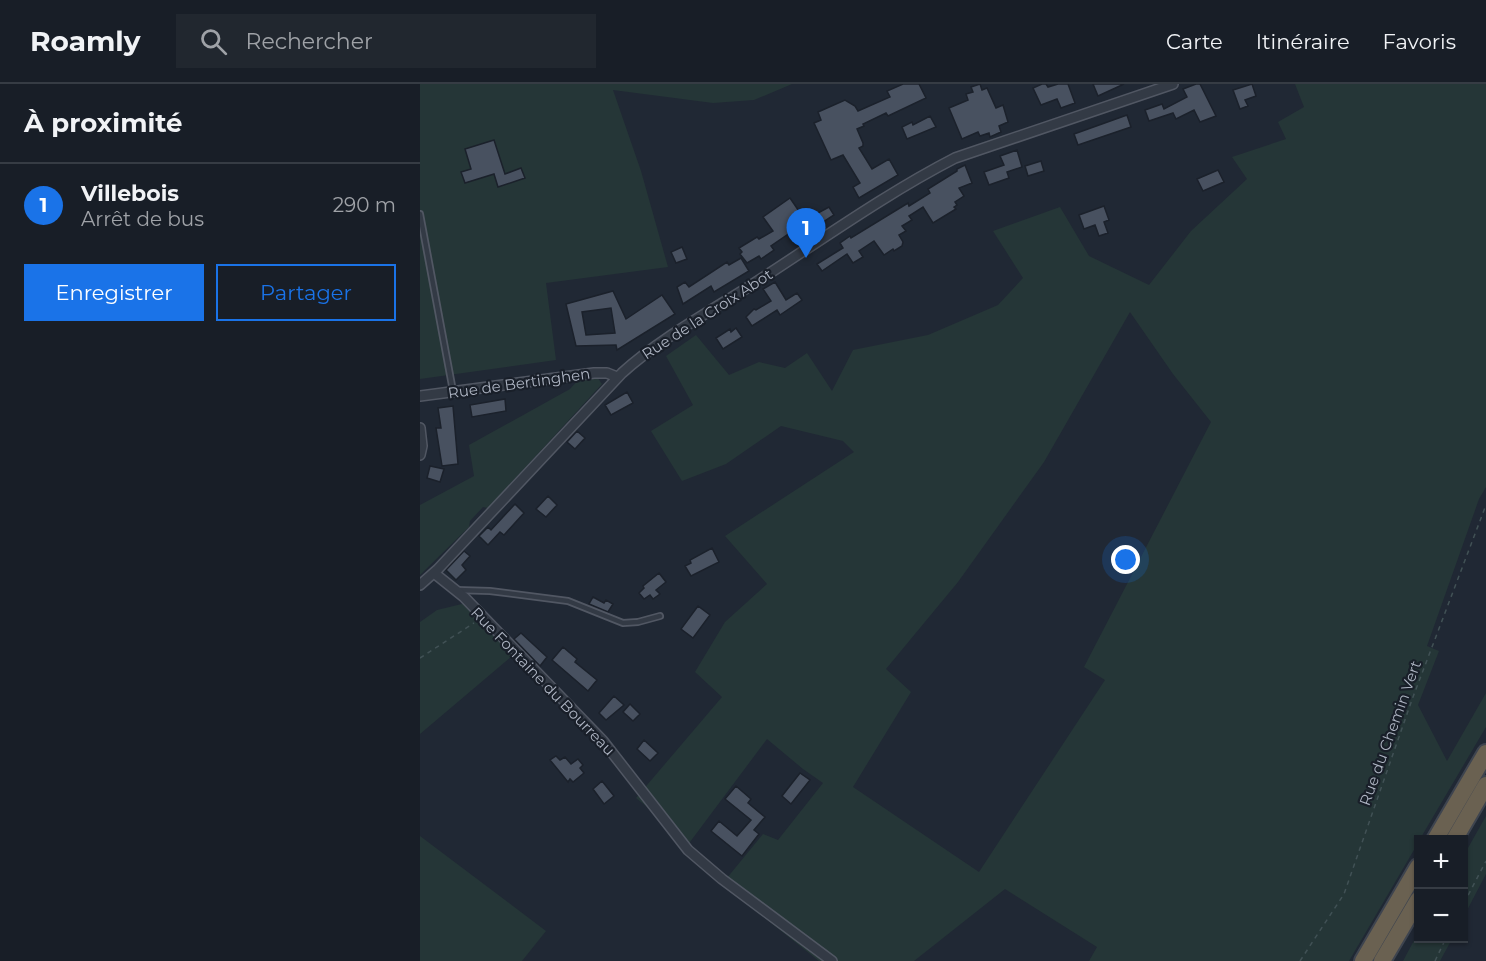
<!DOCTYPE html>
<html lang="fr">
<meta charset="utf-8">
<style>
body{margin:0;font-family:Montserrat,sans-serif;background:#21272f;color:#f1f3f6}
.controls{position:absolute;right:18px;bottom:18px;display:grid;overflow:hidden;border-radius:0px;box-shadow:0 2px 4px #0004}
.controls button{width:54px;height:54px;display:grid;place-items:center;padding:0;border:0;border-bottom:2px solid #363c44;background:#181e27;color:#f1f3f6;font:30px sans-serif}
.you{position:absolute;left:706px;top:476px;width:21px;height:21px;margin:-15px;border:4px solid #fff;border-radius:50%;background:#1a73e8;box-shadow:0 0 0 9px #1a73e833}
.badge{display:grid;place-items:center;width:39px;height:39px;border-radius:50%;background:#1a73e8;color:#fff;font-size:20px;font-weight:700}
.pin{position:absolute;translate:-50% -50px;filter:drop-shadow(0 2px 3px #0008)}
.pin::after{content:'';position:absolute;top:32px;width:21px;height:18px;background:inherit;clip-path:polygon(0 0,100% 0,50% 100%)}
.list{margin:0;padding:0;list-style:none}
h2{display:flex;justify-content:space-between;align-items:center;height:78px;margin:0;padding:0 24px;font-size:26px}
h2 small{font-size:20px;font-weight:400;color:#9fa2a7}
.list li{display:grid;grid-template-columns:39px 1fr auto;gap:18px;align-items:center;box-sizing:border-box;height:84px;padding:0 24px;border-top:2px solid #363c44}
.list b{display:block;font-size:22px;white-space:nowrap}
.list p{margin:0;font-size:20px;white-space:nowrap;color:#9fa2a7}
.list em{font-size:20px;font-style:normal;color:#9fa2a7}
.actions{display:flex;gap:12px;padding:18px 24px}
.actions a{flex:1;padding:14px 0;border:2px solid #1a73e8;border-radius:0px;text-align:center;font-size:21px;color:#1a73e8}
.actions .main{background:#1a73e8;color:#fff}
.icon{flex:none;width:33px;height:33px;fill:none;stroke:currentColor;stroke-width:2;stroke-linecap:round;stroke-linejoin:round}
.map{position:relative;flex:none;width:1066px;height:877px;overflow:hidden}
header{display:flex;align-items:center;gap:36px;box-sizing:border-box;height:84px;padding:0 30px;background:#181e27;border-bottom:2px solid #363c44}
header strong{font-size:28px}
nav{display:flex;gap:33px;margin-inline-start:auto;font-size:21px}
.search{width:420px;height:54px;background:#21272f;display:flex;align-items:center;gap:15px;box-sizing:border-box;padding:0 21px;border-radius:0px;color:#9fa2a7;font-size:22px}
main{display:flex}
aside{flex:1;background:#181e27}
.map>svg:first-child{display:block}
</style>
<header>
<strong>Roamly</strong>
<div class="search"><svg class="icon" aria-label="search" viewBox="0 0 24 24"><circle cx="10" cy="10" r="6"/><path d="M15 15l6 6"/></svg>Rechercher</div>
<nav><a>Carte</a><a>Itinéraire</a><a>Favoris</a></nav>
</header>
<main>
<aside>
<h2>À proximité<small></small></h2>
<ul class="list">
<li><span class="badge">1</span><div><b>Villebois</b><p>Arrêt de bus</p></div><em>290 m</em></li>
</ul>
<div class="actions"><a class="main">Enregistrer</a><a>Partager</a></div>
</aside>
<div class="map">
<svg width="1066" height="877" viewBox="0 0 1066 877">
<rect width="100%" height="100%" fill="#202834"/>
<path fill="#253637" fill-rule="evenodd" d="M 0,0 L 372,0 L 334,16 L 293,19 L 193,6 L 221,87 L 248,183 L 126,199 L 136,276 L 0,295 Z
M 875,0 L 1066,0 L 1066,403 L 1059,415 L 1007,562 L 1019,567 L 998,621 L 1027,677 L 1066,609 L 1066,643 L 1000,755 L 998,756 L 998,759 L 929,877 L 669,877 L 677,863 L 585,805 L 494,877 L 399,877 L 302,800 L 343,750 L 358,756 L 403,699 L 383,685 L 347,655 L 264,766 L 231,726 L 216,714 L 302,613 L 275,588 L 305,538 L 347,500 L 305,452 L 434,368 L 423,357 L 361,342 L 306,380 L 262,397 L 231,347 L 273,321 L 246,272 L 276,251 L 309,291 L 339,278 L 365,284 L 387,269 L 412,307 L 433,266 L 508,251 L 578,221 L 603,194 L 573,147 L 640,123 L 669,172 L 729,201 L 771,147 L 827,95 L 812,73 L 866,55 L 858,38 L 884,23 ZM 710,228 L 753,290 L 791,338 L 664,583 L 685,596 L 559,788 L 433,703 L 491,608 L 466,585 L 538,498 L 624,378 Z
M 177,293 L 182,300 L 68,424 L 63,423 L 50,437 L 49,443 L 0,491 L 0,421 L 54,392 L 49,361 L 150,305 L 159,295 Z
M 46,519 L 92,572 L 0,650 L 0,538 L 17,526 Z
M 1066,732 L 1066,790 L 1044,832 L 1044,771 Z
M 0,752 L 126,847 L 102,877 L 0,877 Z
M 998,849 L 998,854 L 1032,855 L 1020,877 L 983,877 Z"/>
<path fill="#485160" stroke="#1b212b" stroke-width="1.5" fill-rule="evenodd" d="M 483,0 L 499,0 L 506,14 L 468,32 L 466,29 L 443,40 L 444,42 L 437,45 L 443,59 L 443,62 L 439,64 L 452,85 L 469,75 L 478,91 L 439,114 L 433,103 L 440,99 L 423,71 L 411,76 L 394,39 L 401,36 L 398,28 L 425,16 L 435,22 L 438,27 L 470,13 L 467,7 Z
M 560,0 L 562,6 L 567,4 L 576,24 L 583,21 L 588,38 L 579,42 L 581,48 L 570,53 L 569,49 L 560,52 L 558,48 L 542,55 L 529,24 L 548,16 L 546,10 L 553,8 L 551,3 Z
M 622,0 L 626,0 L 628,3 L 638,0 L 648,0 L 655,19 L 641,24 L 637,15 L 621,21 L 613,4 Z
M 673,0 L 704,0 L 678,12 Z
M 776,0 L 780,0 L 796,32 L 780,38 L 774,26 L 756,35 L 753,29 L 729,37 L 725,26 L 742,20 L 744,25 L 767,13 L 763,5 Z
M 832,0 L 836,12 L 825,16 L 828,22 L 820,25 L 813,6 Z
M 707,31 L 711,43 L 658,61 L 654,50 Z
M 510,32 L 516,43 L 487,55 L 482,43 L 492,38 L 493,41 Z
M 74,56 L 85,90 L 101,84 L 105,94 L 78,103 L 74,90 L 45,99 L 41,88 L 51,85 L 45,65 Z
M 597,66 L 602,83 L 587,88 L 589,94 L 569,101 L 564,88 L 584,81 L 580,72 Z
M 621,77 L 624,87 L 608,92 L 605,82 Z
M 545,81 L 552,99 L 539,104 L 544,112 L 535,118 L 537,121 L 534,123 L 536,125 L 513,139 L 503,123 L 489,132 L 492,136 L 482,142 L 486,147 L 479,151 L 483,158 L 482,162 L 474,167 L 473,165 L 464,171 L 454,157 L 439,167 L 443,173 L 433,179 L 427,170 L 402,187 L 397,180 L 423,164 L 420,159 L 430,152 L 431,154 L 488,119 L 489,122 L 510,109 L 508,105 L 537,87 L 537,85 Z
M 798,86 L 804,98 L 783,107 L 777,95 Z
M 370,114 L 385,136 L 409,123 L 414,131 L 388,148 L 383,140 L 351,162 L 354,166 L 341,175 L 339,172 L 327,179 L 320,170 L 322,168 L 319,164 L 337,153 L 339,155 L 353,147 L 343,133 Z
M 684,122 L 689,136 L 684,138 L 688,149 L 679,152 L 675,141 L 664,145 L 659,131 Z
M 262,163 L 267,175 L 256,179 L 251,168 Z
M 321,174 L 329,187 L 294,208 L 291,202 L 263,220 L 257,203 L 265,198 L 269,203 L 307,178 L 309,181 Z
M 355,198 L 366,216 L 377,209 L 382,216 L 360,231 L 357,226 L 332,242 L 326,233 L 334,225 L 336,226 L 351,217 L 343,205 Z
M 193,207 L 206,235 L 242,211 L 255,230 L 197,266 L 196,261 L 156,262 L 146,220 ZM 191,224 L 195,249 L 166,251 L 162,228 Z
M 316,244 L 322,253 L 303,265 L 296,254 L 310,245 L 311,248 Z
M 207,308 L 213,319 L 191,331 L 185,321 Z
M 85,315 L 86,327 L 52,333 L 50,321 Z
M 33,322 L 38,380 L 22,382 L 16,344 L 21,344 L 18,324 Z
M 157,347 L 165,354 L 155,365 L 147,358 Z
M 10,382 L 24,385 L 20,398 L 7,394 Z
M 128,412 L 137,421 L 126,433 L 116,425 Z
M 95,420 L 104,429 L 84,451 L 80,448 L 68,461 L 59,452 L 68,443 L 71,446 Z
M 292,464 L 299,478 L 271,492 L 265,482 L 271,479 L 270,476 Z
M 44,467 L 50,472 L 42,481 L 46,486 L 36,496 L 26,486 Z
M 239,489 L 246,498 L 236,506 L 240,510 L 233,515 L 230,511 L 224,515 L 219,509 L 224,504 L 223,502 Z
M 173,513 L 184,519 L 186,516 L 193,520 L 188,528 L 169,520 Z
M 278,522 L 290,531 L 273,554 L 261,545 Z
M 101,549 L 127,573 L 120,582 L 94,555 Z
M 143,563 L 157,575 L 155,578 L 177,596 L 168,607 L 132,576 Z
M 194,612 L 204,621 L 186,636 L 179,629 Z
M 210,620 L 220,630 L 213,637 L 203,628 Z
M 224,656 L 238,669 L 230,677 L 217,665 Z
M 136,672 L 140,676 L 145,673 L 151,680 L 158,675 L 163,681 L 160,684 L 164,689 L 153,698 L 150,695 L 148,698 L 130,676 Z
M 380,689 L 390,696 L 371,720 L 362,712 Z
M 182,697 L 194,712 L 184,720 L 173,705 Z
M 316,702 L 331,715 L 328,719 L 345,733 L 334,746 L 339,750 L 322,772 L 291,747 L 299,737 L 317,752 L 331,736 L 305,715 Z"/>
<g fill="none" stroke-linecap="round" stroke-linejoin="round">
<defs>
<path id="service" d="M 0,130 L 33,307
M 36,506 L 70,507 L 148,517 L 203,539 L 218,538 L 240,532"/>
<path id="minor" d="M 0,312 L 174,289 L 187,289 L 197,293
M 0,344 L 2,362 L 0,371
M 14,489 L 44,513 L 183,657 L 268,766 L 302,795 L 412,877
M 0,501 L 18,485 L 202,289 C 238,256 289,228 330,202 C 397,159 465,110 535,74 L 753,0"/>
<path id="motorway" d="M 1015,756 L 1066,669
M 1034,756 L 1066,701
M 943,877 L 998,783
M 962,877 L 998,816"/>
</defs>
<use href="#service" stroke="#515763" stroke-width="8"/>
<use href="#minor" stroke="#515763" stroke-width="12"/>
<use href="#motorway" stroke="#3e444f" stroke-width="20"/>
<path stroke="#415155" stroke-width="1.5" stroke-dasharray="4.5 4.5" stroke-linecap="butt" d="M 0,574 L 54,539
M 1044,819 L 1066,777
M 880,877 L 924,810 L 993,613 L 1066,421
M 1015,877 L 1026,854"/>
<use href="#service" stroke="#333a45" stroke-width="4.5"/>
<use href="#minor" stroke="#333a45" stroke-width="9"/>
<use href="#motorway" stroke="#6a6151" stroke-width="16"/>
</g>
<g text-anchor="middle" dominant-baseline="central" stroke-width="4.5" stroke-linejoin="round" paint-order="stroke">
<g font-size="15" fill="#adb4c2" stroke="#191f29">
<text transform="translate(287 230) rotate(-33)">Rue de la Croix Abot</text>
<text transform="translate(99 299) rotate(-8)">Rue de Bertinghen</text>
<text transform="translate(123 597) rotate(46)">Rue Fontaine du Bourreau</text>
<text transform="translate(970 649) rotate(-70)">Rue du Chemin Vert</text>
</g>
</g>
</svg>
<div class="controls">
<button>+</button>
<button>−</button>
</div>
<div class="you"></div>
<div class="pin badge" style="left:386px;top:174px">1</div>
</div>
</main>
